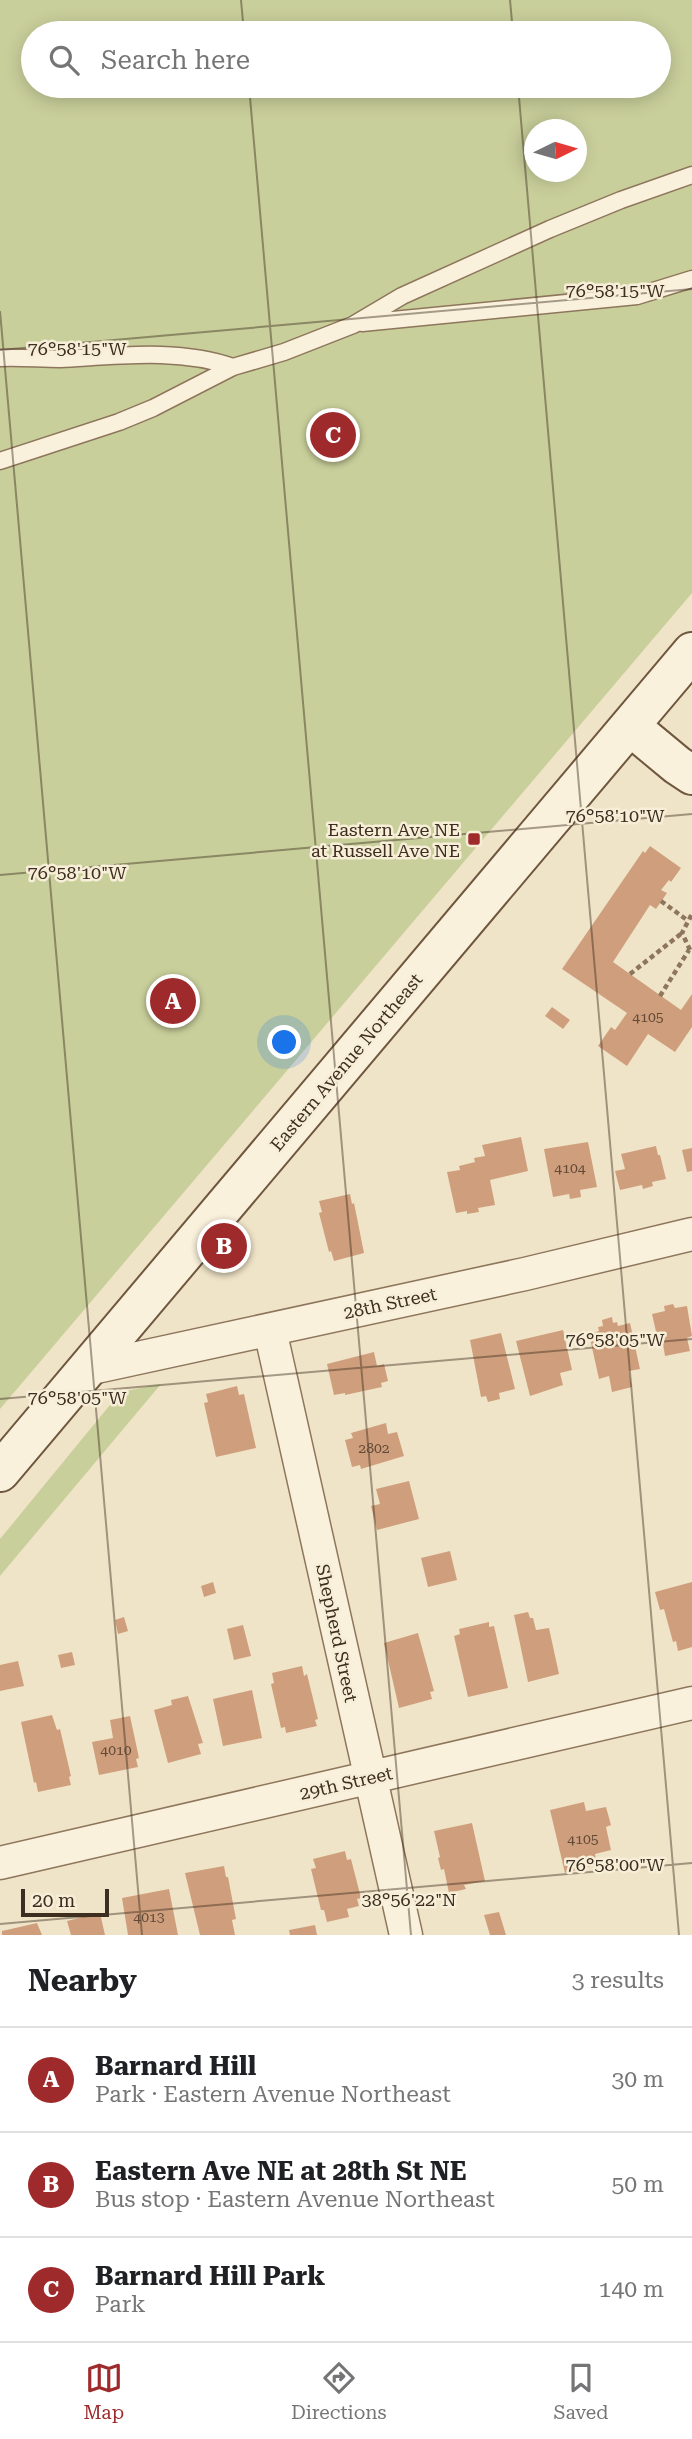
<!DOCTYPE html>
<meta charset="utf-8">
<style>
body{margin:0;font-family:"Roboto Serif",serif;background:#f6f6f6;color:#202124}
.compass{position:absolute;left:524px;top:119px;width:63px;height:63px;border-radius:50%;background:#fff;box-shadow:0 4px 18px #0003;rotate:85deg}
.scale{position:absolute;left:21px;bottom:18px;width:88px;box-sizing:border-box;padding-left:7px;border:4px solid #3d2e20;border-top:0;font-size:19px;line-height:24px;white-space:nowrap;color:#3d2e20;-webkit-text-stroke:5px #f7eed8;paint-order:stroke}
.you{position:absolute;left:285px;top:1043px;width:24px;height:24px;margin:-18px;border:5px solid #fff;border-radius:50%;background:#1a73e8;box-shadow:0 0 0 10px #1a73e833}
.badge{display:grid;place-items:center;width:46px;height:46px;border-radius:50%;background:#9e2a2b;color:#fff;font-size:23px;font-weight:700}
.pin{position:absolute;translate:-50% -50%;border:4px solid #fff;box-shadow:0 2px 7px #0006}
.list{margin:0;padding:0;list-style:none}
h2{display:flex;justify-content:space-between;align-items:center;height:91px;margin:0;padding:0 28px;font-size:30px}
h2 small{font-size:23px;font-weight:400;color:#757577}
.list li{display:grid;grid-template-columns:46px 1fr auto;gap:21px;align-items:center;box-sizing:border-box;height:105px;padding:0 28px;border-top:2px solid #e0e0e0}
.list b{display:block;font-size:26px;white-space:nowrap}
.list p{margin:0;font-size:23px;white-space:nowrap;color:#757577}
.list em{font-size:23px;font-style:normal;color:#757577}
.icon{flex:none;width:38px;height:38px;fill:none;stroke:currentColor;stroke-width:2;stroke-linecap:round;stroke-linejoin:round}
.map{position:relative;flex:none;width:692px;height:1935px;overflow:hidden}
.search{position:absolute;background:#fff;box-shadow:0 4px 18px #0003;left:21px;right:21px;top:21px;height:77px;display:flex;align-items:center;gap:18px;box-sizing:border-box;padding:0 24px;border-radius:38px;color:#757577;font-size:26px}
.sheet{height:406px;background:#fff}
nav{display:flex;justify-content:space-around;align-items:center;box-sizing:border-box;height:98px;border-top:2px solid #e0e0e0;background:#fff;font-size:19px;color:#757577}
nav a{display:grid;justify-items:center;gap:4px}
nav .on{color:#9e2a2b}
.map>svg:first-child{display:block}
</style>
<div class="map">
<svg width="692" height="1935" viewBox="0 0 692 1935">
<rect width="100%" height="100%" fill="#f0e4c8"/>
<path fill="#c9cf9b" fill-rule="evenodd" d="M 0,0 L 692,0 L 692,593 L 0,1409 ZM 33,33 L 659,33 L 659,86 L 33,86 ZM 534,130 L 576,130 L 576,172 L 534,172 Z
M 161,1384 L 0,1576 L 0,1539 L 114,1400 L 126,1391 Z"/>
<path fill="#cf9f7d" d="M 650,846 L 681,868 L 671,882 L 669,880 L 661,890 L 667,893 L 656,909 L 650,905 L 613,962 L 681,1010 L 692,994 L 692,1027 L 675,1052 L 648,1034 L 627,1066 L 598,1046 L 611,1027 L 615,1030 L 627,1013 L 562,969 L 643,851 L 645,853 Z
M 552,1007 L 570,1020 L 563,1029 L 545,1016 Z
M 521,1137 L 528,1171 L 490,1180 L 495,1205 L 478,1208 L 479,1212 L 467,1214 L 467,1211 L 456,1213 L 447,1172 L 460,1170 L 459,1166 L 475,1162 L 474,1158 L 485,1156 L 482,1145 Z
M 588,1142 L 597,1187 L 580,1190 L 581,1197 L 570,1199 L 569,1194 L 553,1197 L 544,1149 Z
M 656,1146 L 658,1155 L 660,1155 L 666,1179 L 652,1182 L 653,1186 L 643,1189 L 642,1185 L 620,1190 L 615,1171 L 625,1169 L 621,1154 Z
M 692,1148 L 692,1171 L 687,1172 L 682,1150 Z
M 350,1194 L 352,1204 L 354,1203 L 364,1253 L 334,1261 L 331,1251 L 329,1252 L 319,1213 L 322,1212 L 319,1201 Z
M 673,1304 L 675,1308 L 687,1306 L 692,1336 L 687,1338 L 690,1351 L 665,1356 L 663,1344 L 659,1345 L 652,1314 L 665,1311 L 664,1306 Z
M 612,1317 L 613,1323 L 617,1322 L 618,1326 L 630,1323 L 640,1369 L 629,1371 L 632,1387 L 612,1392 L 609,1376 L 599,1379 L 589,1334 L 599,1331 L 598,1327 L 603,1326 L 602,1320 Z
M 563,1330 L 572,1370 L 560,1373 L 563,1385 L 530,1396 L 516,1341 Z
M 501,1333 L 515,1389 L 499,1393 L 500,1399 L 488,1402 L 486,1396 L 481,1397 L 470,1340 Z
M 374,1352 L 377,1366 L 384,1364 L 388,1381 L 381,1383 L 382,1387 L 345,1395 L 345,1393 L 334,1395 L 327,1364 Z
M 237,1386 L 239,1395 L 244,1394 L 256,1448 L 216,1457 L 204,1403 L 208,1402 L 206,1394 Z
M 386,1423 L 388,1434 L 397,1432 L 404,1456 L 361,1469 L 360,1465 L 352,1467 L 345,1440 L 353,1438 L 351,1433 Z
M 409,1481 L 419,1519 L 377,1530 L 371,1506 L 380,1504 L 376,1489 Z
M 450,1551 L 457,1580 L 428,1587 L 421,1558 Z
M 213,1582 L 216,1593 L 204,1597 L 201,1586 Z
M 692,1582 L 692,1647 L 678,1651 L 676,1641 L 673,1642 L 664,1609 L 660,1610 L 655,1592 Z
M 528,1612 L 530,1618 L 533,1618 L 536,1630 L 549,1628 L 559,1674 L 528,1682 L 514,1615 Z
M 124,1617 L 128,1631 L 118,1634 L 115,1620 Z
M 489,1622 L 489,1627 L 494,1626 L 508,1688 L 468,1697 L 454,1636 L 460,1634 L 459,1629 Z
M 243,1625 L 251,1656 L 234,1660 L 227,1629 Z
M 418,1633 L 434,1691 L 430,1692 L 432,1699 L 399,1708 L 384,1643 Z
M 72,1652 L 75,1665 L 61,1668 L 58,1655 Z
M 18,1661 L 24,1686 L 0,1691 L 0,1665 Z
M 302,1666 L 304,1676 L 307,1674 L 318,1719 L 315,1720 L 317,1726 L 286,1733 L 285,1727 L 281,1728 L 271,1684 L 274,1683 L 272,1673 Z
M 252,1690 L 262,1738 L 223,1746 L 213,1699 Z
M 188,1696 L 203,1743 L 198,1744 L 201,1754 L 168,1763 L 154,1710 L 172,1705 L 171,1700 Z
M 52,1715 L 57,1730 L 60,1729 L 71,1776 L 69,1777 L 71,1785 L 38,1792 L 36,1782 L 34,1783 L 21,1722 Z
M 130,1716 L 139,1758 L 136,1759 L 138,1767 L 99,1775 L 92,1742 L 113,1738 L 110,1720 Z
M 584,1802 L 586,1811 L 606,1807 L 611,1825 L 606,1827 L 611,1850 L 595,1854 L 597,1865 L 565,1873 L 550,1810 Z
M 472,1823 L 485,1881 L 464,1885 L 466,1889 L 449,1893 L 444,1869 L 441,1870 L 438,1858 L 440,1857 L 434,1831 Z
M 345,1851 L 347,1860 L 351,1859 L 361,1898 L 357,1899 L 359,1906 L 347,1909 L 349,1917 L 327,1922 L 324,1910 L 321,1910 L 311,1869 L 316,1868 L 313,1859 Z
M 224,1866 L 226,1877 L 228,1877 L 236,1919 L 232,1920 L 235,1935 L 200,1935 L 185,1873 Z
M 169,1889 L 178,1935 L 128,1935 L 122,1898 Z
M 499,1912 L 506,1935 L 490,1935 L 484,1915 Z
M 100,1913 L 105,1935 L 71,1935 L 67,1921 Z
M 37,1923 L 42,1935 L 2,1935 L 2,1931 Z
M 315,1925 L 317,1935 L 290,1935 L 289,1930 Z"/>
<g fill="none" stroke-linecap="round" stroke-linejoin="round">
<defs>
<path id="lane" d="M 362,323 L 637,296 L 692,279
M 0,358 C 20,357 40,359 60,359 C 117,356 179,348 233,367
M 0,461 L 119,422 L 153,408 L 233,367 L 284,352 L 353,325 L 402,296 L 550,229 L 621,200 L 692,175"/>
<path id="street" d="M 270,1330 L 406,1935
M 87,1369 L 525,1274 L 692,1234
M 0,1863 L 692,1703"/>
<path id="secondary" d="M 630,726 L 677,765 L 692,775
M 0,1472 L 692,652"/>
</defs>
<use href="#lane" stroke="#8d765c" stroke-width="19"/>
<use href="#street" stroke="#8d765c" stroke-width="35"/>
<use href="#secondary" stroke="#6f573f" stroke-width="42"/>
<path stroke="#8d765c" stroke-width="4.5" stroke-dasharray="5 3.5" stroke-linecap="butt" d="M 661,901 L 687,920
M 690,950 L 682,933 L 692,914
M 630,974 L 682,933
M 660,996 L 689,950"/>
<use href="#lane" stroke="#faf1dc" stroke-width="16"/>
<use href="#street" stroke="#faf1dc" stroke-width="32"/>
<use href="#secondary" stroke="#faf1dc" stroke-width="38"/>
</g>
<path fill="none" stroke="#3d2e20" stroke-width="2" stroke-opacity="0.45" d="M 241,0 L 244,33M 510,0 L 513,33M 249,86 L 411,1935M 518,86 L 679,1935M 0,311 L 142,1935M 0,350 L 692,289M 0,875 L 692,814M 0,1399 L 692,1339M 0,1924 L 692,1863"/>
<rect fill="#9e2a2b" stroke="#f7eed8" stroke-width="2.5" x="467" y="832" width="14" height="14" rx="3.5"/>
<g text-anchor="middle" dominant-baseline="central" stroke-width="5" stroke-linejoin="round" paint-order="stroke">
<g font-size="14" fill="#624a37">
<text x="648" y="1017">4105</text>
<text x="570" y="1168">4104</text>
<text x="374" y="1448">2802</text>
<text x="116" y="1750">4010</text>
<text x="583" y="1839">4105</text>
<text x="149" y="1917">4013</text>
</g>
<g font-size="18" fill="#3d2e20" stroke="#f7eed8" text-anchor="end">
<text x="460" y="829">Eastern Ave NE<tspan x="460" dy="21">at Russell Ave NE</tspan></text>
</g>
<g font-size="18" fill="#3d2e20" stroke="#f7eed8">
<text transform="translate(346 1062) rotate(-50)">Eastern Avenue Northeast</text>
<text transform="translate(390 1303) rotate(-12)">28th Street</text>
<text transform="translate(337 1633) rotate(78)">Shepherd Street</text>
<text transform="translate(346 1783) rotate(-13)">29th Street</text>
</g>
</g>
<g font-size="18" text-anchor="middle" fill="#3d2e20" stroke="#f7eed8" stroke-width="5" stroke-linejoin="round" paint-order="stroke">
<text x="615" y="297">76°58'15"W</text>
<text x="77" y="355">76°58'15"W</text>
<text x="615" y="822">76°58'10"W</text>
<text x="77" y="879">76°58'10"W</text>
<text x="615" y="1346">76°58'05"W</text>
<text x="77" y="1404">76°58'05"W</text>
<text x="615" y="1871">76°58'00"W</text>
<text x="409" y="1906">38°56'22"N</text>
</g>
</svg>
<svg class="compass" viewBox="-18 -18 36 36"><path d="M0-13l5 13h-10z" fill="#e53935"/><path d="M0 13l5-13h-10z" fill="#757577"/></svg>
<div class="scale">20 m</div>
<div class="you"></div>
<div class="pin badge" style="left:173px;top:1001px">A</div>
<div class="pin badge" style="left:224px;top:1246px">B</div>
<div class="pin badge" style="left:333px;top:435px">C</div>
<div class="search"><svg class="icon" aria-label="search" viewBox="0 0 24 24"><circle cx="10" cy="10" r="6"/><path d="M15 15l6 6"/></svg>Search here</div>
</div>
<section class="sheet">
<h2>Nearby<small>3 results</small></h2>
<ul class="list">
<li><span class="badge">A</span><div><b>Barnard Hill</b><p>Park · Eastern Avenue Northeast</p></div><em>30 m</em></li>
<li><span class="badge">B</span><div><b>Eastern Ave NE at 28th St NE</b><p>Bus stop · Eastern Avenue Northeast</p></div><em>50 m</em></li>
<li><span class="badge">C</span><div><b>Barnard Hill Park</b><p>Park</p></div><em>140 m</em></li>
</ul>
</section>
<nav>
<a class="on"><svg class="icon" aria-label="map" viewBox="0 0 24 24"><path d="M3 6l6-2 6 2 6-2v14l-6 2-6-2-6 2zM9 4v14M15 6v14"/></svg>Map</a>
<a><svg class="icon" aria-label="directions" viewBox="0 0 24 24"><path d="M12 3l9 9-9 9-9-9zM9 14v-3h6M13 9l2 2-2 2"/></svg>Directions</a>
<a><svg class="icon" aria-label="saved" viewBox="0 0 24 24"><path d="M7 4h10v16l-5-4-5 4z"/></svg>Saved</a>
</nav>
